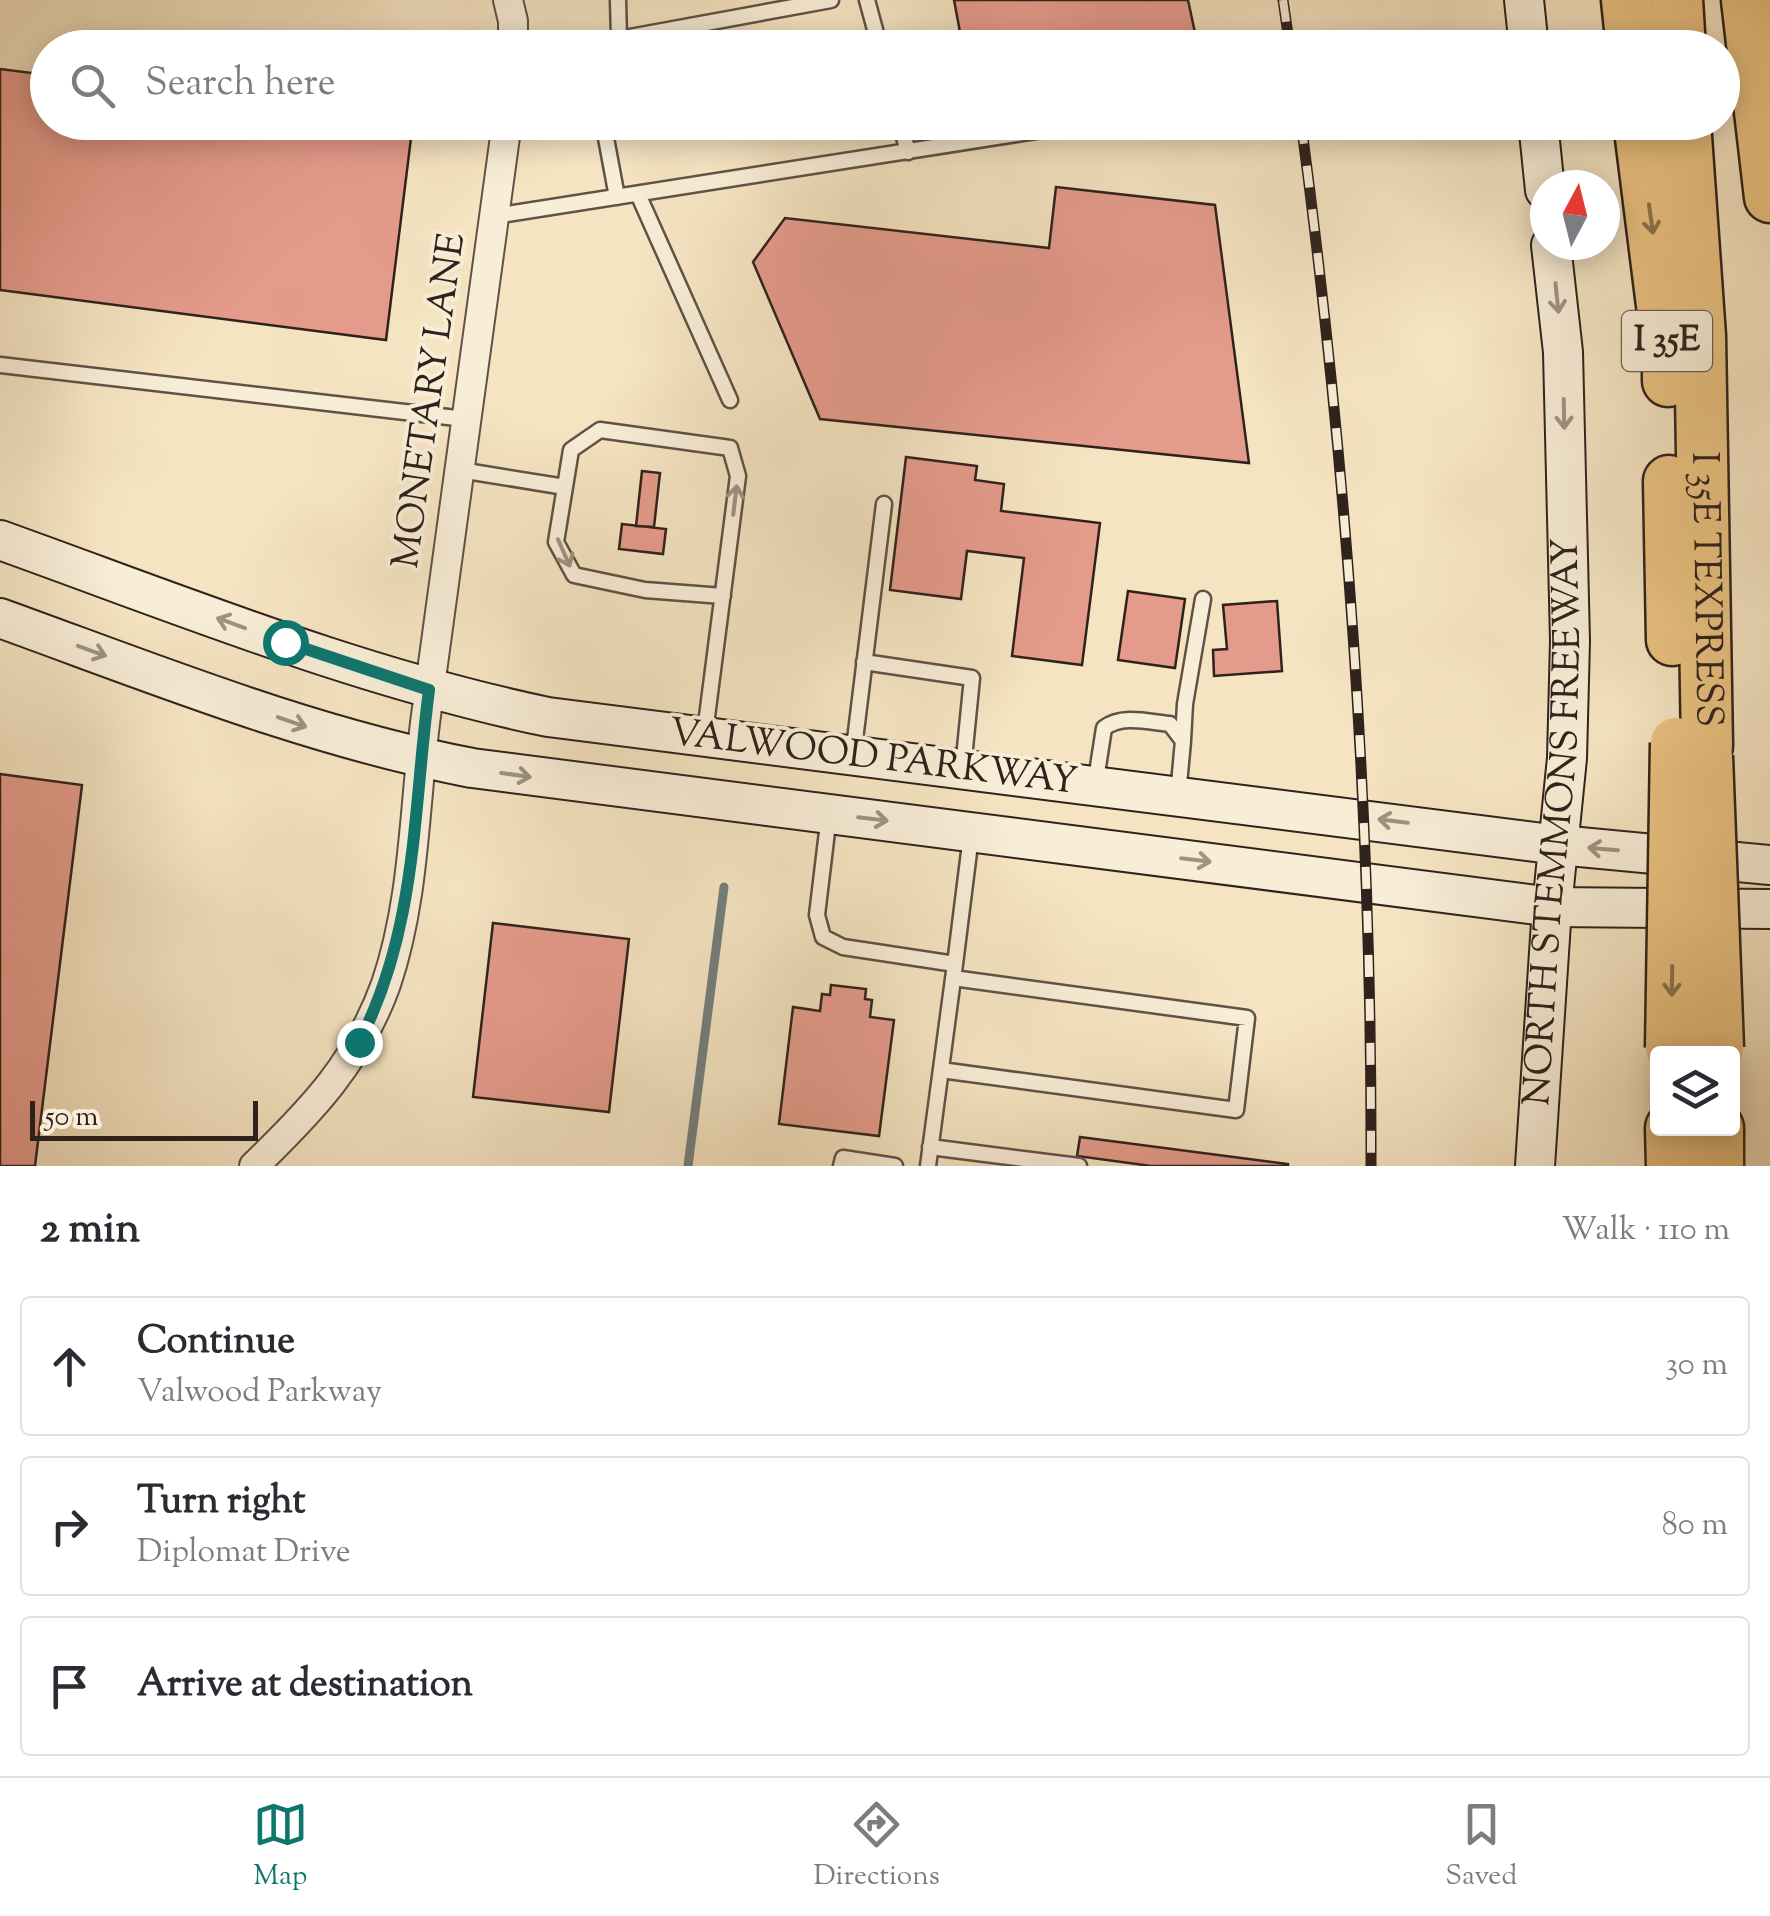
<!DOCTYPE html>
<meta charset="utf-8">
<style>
body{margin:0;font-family:"Sorts Mill Goudy",serif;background:#f7f7f7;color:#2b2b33}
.controls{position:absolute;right:30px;bottom:30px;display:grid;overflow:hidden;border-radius:10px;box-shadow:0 5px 25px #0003}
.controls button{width:90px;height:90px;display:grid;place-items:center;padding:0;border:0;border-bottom:2px solid #e1e1e2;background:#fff;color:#2b2b33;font:50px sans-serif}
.compass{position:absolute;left:1530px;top:170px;width:90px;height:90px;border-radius:50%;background:#fff;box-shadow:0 5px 25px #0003;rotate:7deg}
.scale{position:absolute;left:30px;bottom:25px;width:228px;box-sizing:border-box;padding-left:10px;border:5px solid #2f221c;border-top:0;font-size:28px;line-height:35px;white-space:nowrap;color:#2f221c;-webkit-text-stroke:8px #f8edd7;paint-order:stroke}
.stop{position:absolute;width:30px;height:30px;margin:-22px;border:8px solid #0f766e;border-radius:50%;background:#fff}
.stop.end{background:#0f766e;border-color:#fff;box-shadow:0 2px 10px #0008}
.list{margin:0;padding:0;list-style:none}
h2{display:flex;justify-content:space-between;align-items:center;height:130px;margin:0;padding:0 40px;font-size:42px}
h2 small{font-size:32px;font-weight:400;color:#7c7c81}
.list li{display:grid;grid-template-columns:65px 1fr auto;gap:30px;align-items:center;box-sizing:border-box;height:140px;margin:0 20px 20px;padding:0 20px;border:2px solid #e1e1e2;border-radius:10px}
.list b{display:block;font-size:38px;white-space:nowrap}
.list p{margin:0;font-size:32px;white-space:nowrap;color:#7c7c81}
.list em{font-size:32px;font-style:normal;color:#7c7c81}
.icon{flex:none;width:55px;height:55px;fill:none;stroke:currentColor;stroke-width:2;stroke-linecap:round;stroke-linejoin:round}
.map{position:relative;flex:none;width:1770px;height:1166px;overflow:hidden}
.search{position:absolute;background:#fff;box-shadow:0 5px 25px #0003;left:30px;right:30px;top:30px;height:110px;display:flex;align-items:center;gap:25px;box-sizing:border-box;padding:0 35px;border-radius:55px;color:#7c7c81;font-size:38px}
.sheet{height:610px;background:#fff}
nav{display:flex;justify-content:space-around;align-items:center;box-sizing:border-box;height:140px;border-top:2px solid #e1e1e2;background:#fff;font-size:28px;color:#7c7c81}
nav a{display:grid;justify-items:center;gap:5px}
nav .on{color:#0f766e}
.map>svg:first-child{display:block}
</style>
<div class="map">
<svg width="1770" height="1166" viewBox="0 0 1770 1166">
<rect width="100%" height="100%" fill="#f5e4c2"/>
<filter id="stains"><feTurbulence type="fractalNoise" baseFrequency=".002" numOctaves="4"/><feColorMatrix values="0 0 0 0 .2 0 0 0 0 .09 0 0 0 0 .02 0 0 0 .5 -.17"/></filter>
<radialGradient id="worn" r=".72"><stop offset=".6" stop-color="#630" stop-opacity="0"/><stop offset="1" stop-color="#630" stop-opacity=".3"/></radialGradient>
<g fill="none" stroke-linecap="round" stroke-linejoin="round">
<path stroke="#737e7d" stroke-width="9" d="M 688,1166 L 724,887"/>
</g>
<path fill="#e59b8c" stroke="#2f221c" stroke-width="2.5" d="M 954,0 L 1188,0 L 1197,42 L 1169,48 L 963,48 Z
M 0,69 L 48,75 L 48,122 L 413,122 L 386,340 L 0,290 Z
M 1056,187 L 1215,205 L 1249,463 L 820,419 L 753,262 L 785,218 L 1049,248 Z
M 906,457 L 977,466 L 975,480 L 1004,484 L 1001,511 L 1100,523 L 1082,665 L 1012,656 L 1024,558 L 967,551 L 961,599 L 890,590 Z
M 642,471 L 660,473 L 654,527 L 636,526 Z
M 622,524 L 666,529 L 663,554 L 619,549 Z
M 1128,591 L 1185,599 L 1175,668 L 1118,660 Z
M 1277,601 L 1282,671 L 1214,676 L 1213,650 L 1227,649 L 1223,605 Z
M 0,774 L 82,785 L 35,1166 L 0,1166 Z
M 493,923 L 629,939 L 609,1112 L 473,1097 Z
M 831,985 L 866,989 L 865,999 L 872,1000 L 870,1017 L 894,1020 L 879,1136 L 779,1124 L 793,1007 L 820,1011 L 822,994 L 830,995 Z
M 1080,1137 L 1288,1164 L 1288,1166 L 1151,1166 L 1077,1156 Z"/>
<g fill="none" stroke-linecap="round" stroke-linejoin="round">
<defs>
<path id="service" d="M 867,0 L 880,48
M 619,39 L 831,0
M 587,48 L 619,39 L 618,0
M 603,122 L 617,197
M 900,122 L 908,152
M 638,194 L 730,400
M 494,216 L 1093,122
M 0,365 L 465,419
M 460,470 L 565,487
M 864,662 L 972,678 L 963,768
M 705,732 L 738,476 L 730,448 L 600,430 L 571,450 L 556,542 L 574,575 L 645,590 L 723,596
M 1183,740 L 1185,704 L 1203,599
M 853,756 L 884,504
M 1095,786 L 1104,728 C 1122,714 1149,722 1170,724 L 1183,741 L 1178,795
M 829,815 L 817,915 L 823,937 L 843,947 L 955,964 L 928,1166
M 955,964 L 971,836
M 941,1070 L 1236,1110 L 1247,1018 L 953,978
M 930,1147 L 1079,1166
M 841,1166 L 843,1158 L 895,1166"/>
<path id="minor" d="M 508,0 L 513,21 L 513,48
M 254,1166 C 312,1110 358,1062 386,984 C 416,896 414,799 427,708 C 453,513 480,318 507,122"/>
<g id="secondary">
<path d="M 1524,0 L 1529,48"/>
<path d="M 1538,122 L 1545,190"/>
<path d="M 0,540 C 181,605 360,678 548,717 L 1559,845 L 1770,865"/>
<path d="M 0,618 C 155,674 310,737 472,768 L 1552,907 L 1770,909"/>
<path id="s1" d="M 1535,1166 L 1552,907 L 1567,758 L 1570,641 L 1563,352 L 1551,245"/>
</g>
<g id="motorway">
<path d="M 1627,0 L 1632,48"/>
<path d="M 1677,0 L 1680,48"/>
<path d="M 1747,0 L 1770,197"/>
<path d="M 1639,122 L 1668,353 L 1668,381"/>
<path id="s2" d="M 1685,122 L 1700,336 L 1707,746"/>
<path d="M 1669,481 L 1672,640"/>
<path d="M 1671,1128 L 1672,1166"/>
<path d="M 1718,1128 L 1718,1166"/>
</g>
</defs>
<use href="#service" stroke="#605246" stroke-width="19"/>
<use href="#minor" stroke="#605246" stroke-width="32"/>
<use href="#secondary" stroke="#2f221c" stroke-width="42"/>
<use href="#motorway" stroke="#2f221c" stroke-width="55"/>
<use href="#service" stroke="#f8edd7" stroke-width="14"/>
<use href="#minor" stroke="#f8edd7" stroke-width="28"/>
<use href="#secondary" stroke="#f8edd7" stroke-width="38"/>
<use href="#motorway" stroke="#eac281" stroke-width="50"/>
<defs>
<path id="rail" d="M 1283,0 L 1290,48
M 1301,122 C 1347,469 1372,817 1371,1166"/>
</defs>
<use href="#rail" stroke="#2f221c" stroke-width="11"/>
<use href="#rail" stroke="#f8edd7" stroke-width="8" stroke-dasharray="22" stroke-linecap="butt"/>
<defs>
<path id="motorway-bridge" d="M 1707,756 L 1718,1048
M 1671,1048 L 1676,743"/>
</defs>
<use href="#motorway-bridge" stroke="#2f221c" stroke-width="55" stroke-linecap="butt"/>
<use href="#motorway-bridge" stroke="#eac281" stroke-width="50"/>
</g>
<defs><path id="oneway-shaft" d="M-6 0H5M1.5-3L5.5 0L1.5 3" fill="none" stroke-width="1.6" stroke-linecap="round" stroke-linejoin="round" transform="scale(2.5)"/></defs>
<g stroke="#8c724e">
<use href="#oneway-shaft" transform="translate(1651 219) rotate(82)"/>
<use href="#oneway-shaft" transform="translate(1672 981) rotate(91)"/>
</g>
<g stroke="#9e9283">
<use href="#oneway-shaft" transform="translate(1557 298) rotate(84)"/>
<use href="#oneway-shaft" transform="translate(1564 414) rotate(89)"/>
<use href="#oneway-shaft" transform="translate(735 500) rotate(-83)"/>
<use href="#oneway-shaft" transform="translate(564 553) rotate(66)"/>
<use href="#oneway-shaft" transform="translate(231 623) rotate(-160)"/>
<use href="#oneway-shaft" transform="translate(92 651) rotate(20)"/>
<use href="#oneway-shaft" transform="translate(292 722) rotate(19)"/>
<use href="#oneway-shaft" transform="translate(516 775) rotate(8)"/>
<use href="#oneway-shaft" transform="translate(873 819) rotate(7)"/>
<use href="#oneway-shaft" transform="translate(1393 821) rotate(-173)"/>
<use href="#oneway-shaft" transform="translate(1603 849) rotate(-175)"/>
<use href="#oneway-shaft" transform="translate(1196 860) rotate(7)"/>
</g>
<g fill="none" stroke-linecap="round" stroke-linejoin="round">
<path stroke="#0f766e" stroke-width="12" d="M 285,642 L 429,690 C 413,812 417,930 359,1042"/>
</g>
<g text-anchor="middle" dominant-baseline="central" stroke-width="8" stroke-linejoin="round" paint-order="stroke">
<rect fill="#f8edd7" stroke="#6b5f54" stroke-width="2.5" x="1622" y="311" width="90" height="60" rx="8"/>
<g font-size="35" font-weight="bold" fill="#2f221c">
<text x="1667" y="341">I 35E</text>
</g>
<g font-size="38" fill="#2f221c" stroke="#f8edd7">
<text transform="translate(431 401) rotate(-82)">MONETARY LANE</text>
<text stroke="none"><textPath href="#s2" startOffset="468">I 35E TEXPRESS</textPath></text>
<text transform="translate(873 759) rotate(7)">VALWOOD PARKWAY</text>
<text stroke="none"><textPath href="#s1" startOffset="345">NORTH STEMMONS FREEWAY</textPath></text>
</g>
</g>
<rect width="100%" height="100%" filter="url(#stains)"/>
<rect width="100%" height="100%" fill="url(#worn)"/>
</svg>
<div class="controls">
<button><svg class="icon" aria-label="layers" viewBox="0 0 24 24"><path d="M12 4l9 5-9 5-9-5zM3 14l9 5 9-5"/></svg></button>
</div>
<svg class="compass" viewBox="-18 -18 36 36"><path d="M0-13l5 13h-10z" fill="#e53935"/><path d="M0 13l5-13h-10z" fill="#7c7c81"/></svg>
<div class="scale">50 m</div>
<div class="stop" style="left:285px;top:642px"></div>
<div class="stop end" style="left:359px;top:1042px"></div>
<div class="search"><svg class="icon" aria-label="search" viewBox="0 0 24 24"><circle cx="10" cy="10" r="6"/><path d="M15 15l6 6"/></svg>Search here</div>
</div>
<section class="sheet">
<h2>2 min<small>Walk · 110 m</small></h2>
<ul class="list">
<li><svg class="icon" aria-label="ahead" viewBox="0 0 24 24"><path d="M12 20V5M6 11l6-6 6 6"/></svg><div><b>Continue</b><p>Valwood Parkway</p></div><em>30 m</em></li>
<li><svg class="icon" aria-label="right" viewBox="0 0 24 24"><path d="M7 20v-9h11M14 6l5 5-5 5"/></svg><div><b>Turn right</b><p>Diplomat Drive</p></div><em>80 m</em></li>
<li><svg class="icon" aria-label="arrive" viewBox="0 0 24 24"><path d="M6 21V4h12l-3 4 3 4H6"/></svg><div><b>Arrive at destination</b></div></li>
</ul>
</section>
<nav>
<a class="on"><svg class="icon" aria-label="map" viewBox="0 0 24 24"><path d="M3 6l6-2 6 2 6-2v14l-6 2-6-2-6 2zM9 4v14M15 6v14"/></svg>Map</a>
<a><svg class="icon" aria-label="directions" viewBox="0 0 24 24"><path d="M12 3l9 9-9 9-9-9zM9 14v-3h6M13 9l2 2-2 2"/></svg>Directions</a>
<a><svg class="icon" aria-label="saved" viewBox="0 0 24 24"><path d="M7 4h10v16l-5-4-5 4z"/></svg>Saved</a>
</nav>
